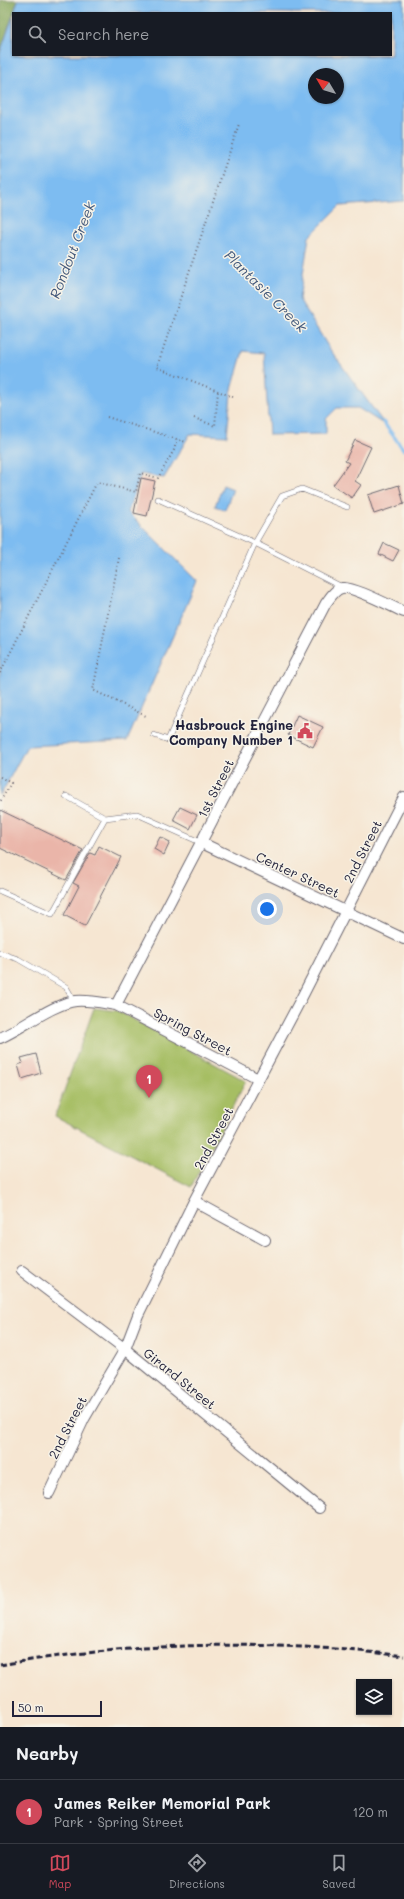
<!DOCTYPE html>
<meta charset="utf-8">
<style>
body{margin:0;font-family:Mali,sans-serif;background:#242831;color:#f1f3f6}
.controls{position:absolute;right:12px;bottom:12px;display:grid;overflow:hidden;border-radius:0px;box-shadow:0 1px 3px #0004}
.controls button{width:36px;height:36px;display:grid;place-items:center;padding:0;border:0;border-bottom:1px solid #363941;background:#171b24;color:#f1f3f6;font:20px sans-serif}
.compass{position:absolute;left:308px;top:68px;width:36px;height:36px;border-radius:50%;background:#171b24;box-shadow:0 1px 3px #0004;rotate:308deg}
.scale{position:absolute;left:12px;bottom:10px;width:90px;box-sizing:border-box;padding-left:4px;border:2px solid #22223b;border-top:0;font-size:11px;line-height:14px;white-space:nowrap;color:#22223b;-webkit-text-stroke:3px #f7f3e8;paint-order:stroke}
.you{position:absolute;left:267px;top:909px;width:14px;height:14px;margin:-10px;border:3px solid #fff;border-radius:50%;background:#1a73e8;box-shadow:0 0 0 6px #1a73e833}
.badge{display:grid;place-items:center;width:26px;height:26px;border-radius:50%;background:#d1495b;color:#fff;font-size:13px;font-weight:700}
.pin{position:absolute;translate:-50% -33px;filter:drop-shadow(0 1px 2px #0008)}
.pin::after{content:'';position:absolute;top:21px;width:14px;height:12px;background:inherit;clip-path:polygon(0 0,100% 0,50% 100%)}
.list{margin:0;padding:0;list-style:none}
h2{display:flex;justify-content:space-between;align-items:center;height:52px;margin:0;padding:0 16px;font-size:17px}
h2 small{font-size:13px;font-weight:400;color:#9ea1a6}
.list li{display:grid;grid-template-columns:26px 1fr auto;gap:12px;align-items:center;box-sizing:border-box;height:64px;padding:0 16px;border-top:1px solid #363941}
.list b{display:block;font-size:15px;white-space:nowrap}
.list p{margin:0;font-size:13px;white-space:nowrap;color:#9ea1a6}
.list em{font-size:13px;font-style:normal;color:#9ea1a6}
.icon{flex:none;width:22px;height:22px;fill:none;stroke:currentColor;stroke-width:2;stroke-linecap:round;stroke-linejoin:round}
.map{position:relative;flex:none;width:404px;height:1727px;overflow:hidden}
.search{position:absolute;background:#171b24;box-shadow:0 1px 3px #0004;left:12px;right:12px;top:12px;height:44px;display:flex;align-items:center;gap:10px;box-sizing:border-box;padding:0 14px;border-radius:0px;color:#9ea1a6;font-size:15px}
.sheet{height:116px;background:#171b24}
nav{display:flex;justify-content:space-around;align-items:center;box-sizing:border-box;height:56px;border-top:1px solid #363941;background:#171b24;font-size:11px;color:#9ea1a6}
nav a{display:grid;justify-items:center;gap:2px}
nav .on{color:#d1495b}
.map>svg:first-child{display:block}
</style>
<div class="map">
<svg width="404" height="1727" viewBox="0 0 404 1727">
<rect width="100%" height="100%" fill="#f7f3e8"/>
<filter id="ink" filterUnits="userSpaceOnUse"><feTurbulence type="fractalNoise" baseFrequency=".025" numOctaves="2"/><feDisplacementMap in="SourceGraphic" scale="8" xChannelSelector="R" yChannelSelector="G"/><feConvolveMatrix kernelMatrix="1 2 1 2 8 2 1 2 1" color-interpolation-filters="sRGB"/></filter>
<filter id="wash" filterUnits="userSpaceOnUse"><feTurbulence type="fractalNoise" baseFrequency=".012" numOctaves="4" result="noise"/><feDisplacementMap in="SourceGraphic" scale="16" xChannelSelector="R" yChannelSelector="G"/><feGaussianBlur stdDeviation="0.9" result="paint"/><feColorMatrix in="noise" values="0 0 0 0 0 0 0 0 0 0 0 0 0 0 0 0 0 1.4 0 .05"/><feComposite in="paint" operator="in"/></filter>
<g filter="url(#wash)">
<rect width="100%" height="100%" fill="#f6e6d2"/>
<path fill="#a6be64" stroke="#647050" d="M 94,1008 L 118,1011 L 246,1081 L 191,1187 L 55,1116 Z"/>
<path fill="#84a55a" stroke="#53644a" d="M 0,0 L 18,0 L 0,53 Z"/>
<path fill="#7dbcf1" stroke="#506f96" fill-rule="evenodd" d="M 18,0 L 404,0 L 404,201 L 340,206 L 309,237 L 299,299 L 329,348 L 385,425 L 358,408 L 337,408 L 326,419 L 326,434 L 269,435 L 264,353 L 243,351 L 231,393 L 227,436 L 190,434 L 164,478 L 141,474 L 128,512 L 197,581 L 127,741 L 27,746 L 0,796 L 0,53 L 13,16 L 13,55 L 391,55 L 391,13 L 14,13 ZM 314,74 L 338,74 L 338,98 L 314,98 Z
M 223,485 L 233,489 L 225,510 L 215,506 Z"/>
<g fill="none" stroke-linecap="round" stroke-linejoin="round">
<path stroke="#7dbcf1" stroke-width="3.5" d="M 383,422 L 404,450"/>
</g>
<g id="blocks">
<path fill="#eab5a9" d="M 355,440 L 371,447 L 355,481 L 361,485 L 352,498 L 333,485 L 349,463 L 345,461 Z
M 141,478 L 155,481 L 147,516 L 134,513 Z
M 399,485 L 404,504 L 374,514 L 368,495 Z
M 384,543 L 399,550 L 393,561 L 379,554 Z
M 297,715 L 323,727 L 313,747 L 288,735 Z
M 180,807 L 197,815 L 190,829 L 173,820 Z
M 0,810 L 83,850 L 66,880 L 0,848 Z
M 160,837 L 170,842 L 164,855 L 154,849 Z
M 99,846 L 121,857 L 85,926 L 64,915 L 79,886 L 73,883 L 90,853 L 95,855 Z
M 36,1054 L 41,1073 L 22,1079 L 18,1065 L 23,1063 L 21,1058 Z"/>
</g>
</g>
<g filter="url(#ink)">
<use href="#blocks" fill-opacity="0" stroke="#6c6770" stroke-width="1"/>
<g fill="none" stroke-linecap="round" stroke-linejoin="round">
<defs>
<path id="service" d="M 158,499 L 255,543 L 282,496 L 302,489 L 347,507
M 154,735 L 168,740 L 255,543 L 342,587
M 66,796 L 105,818 L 137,814 L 202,843
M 0,891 L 52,914 L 105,818
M 0,953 L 18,959 L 66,987 L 74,1001"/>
<path id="minor" d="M 202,843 L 404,939
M 116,1005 L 326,603 C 330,598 335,589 342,588 C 353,586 392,607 404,612
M 0,1038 C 21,1029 54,1003 76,1001 C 90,1000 103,1003 116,1005 L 258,1079
M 194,1201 L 265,1240
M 22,1271 L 125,1349 L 319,1508
M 49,1493 L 84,1419 L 125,1349 L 138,1315 L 194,1201 L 301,999 L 404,797"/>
</defs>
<use href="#service" stroke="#6c6770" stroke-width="6"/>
<use href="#minor" stroke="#6c6770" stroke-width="12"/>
<path stroke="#6c6770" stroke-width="2" stroke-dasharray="1 3" stroke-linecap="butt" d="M 233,397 L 157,367 L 239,124
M 107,417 L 186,442
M 194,418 L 215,426 L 218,391
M 119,558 L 93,690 L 146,716
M 0,673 L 97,482 L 136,492 L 140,473 L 158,478 L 174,450 L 177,439
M 0,777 L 11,783 L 0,802"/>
<use href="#service" stroke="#fff" stroke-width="5"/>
<use href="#minor" stroke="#fff" stroke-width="10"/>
<path stroke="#22223b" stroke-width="3" stroke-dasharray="6 3" stroke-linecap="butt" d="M 0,1665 C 133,1642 270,1639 404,1656"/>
</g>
</g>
<defs>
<symbol id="civic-bare" viewBox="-9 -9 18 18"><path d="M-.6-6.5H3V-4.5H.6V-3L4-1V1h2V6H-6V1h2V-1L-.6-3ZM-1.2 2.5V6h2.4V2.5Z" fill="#d1495b" stroke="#f7f3e8" stroke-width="2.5" paint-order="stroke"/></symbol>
</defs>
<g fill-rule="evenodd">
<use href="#civic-bare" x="294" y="720" width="22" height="22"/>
</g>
<g text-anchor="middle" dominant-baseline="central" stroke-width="3" stroke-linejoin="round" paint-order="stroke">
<g font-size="13" font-weight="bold" fill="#22223b" stroke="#f7f3e8" text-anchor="end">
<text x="293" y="724">Hasbrouck Engine<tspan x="293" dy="15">Company Number 1</tspan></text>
</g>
<g font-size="13" fill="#22223b" stroke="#f7f3e8">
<text transform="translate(215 788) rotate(-63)">1st Street</text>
<text transform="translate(362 851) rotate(-63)">2nd Street</text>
<text transform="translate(298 874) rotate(25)">Center Street</text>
<text transform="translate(193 1031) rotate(28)">Spring Street</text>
<text transform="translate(213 1138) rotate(-62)">2nd Street</text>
<text transform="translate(180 1378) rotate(39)">Girard Street</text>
<text transform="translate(67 1427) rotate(-63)">2nd Street</text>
</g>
<g font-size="14" font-style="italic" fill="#42587b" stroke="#f7f3e8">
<text transform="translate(72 250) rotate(-69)">Rondout Creek</text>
<text transform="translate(266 291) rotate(45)">Plantasie Creek</text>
</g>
</g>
</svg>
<div class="controls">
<button><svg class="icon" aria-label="layers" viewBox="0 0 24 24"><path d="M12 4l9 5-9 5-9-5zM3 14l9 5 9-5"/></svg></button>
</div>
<svg class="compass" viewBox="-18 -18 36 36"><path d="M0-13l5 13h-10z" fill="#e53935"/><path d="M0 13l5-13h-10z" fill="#9ea1a6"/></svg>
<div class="scale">50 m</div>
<div class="you"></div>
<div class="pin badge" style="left:149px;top:1098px">1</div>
<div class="search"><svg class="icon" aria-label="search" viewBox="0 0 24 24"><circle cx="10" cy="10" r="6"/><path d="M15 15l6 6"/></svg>Search here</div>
</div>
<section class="sheet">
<h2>Nearby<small></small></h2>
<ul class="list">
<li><span class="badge">1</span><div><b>James Reiker Memorial Park</b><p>Park · Spring Street</p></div><em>120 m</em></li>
</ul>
</section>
<nav>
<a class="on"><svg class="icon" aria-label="map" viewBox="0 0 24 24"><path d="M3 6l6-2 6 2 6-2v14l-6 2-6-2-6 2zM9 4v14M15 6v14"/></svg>Map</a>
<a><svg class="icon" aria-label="directions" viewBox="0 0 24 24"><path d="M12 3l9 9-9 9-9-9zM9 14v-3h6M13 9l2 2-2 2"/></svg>Directions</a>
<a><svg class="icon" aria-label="saved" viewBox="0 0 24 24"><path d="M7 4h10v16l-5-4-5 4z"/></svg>Saved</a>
</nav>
